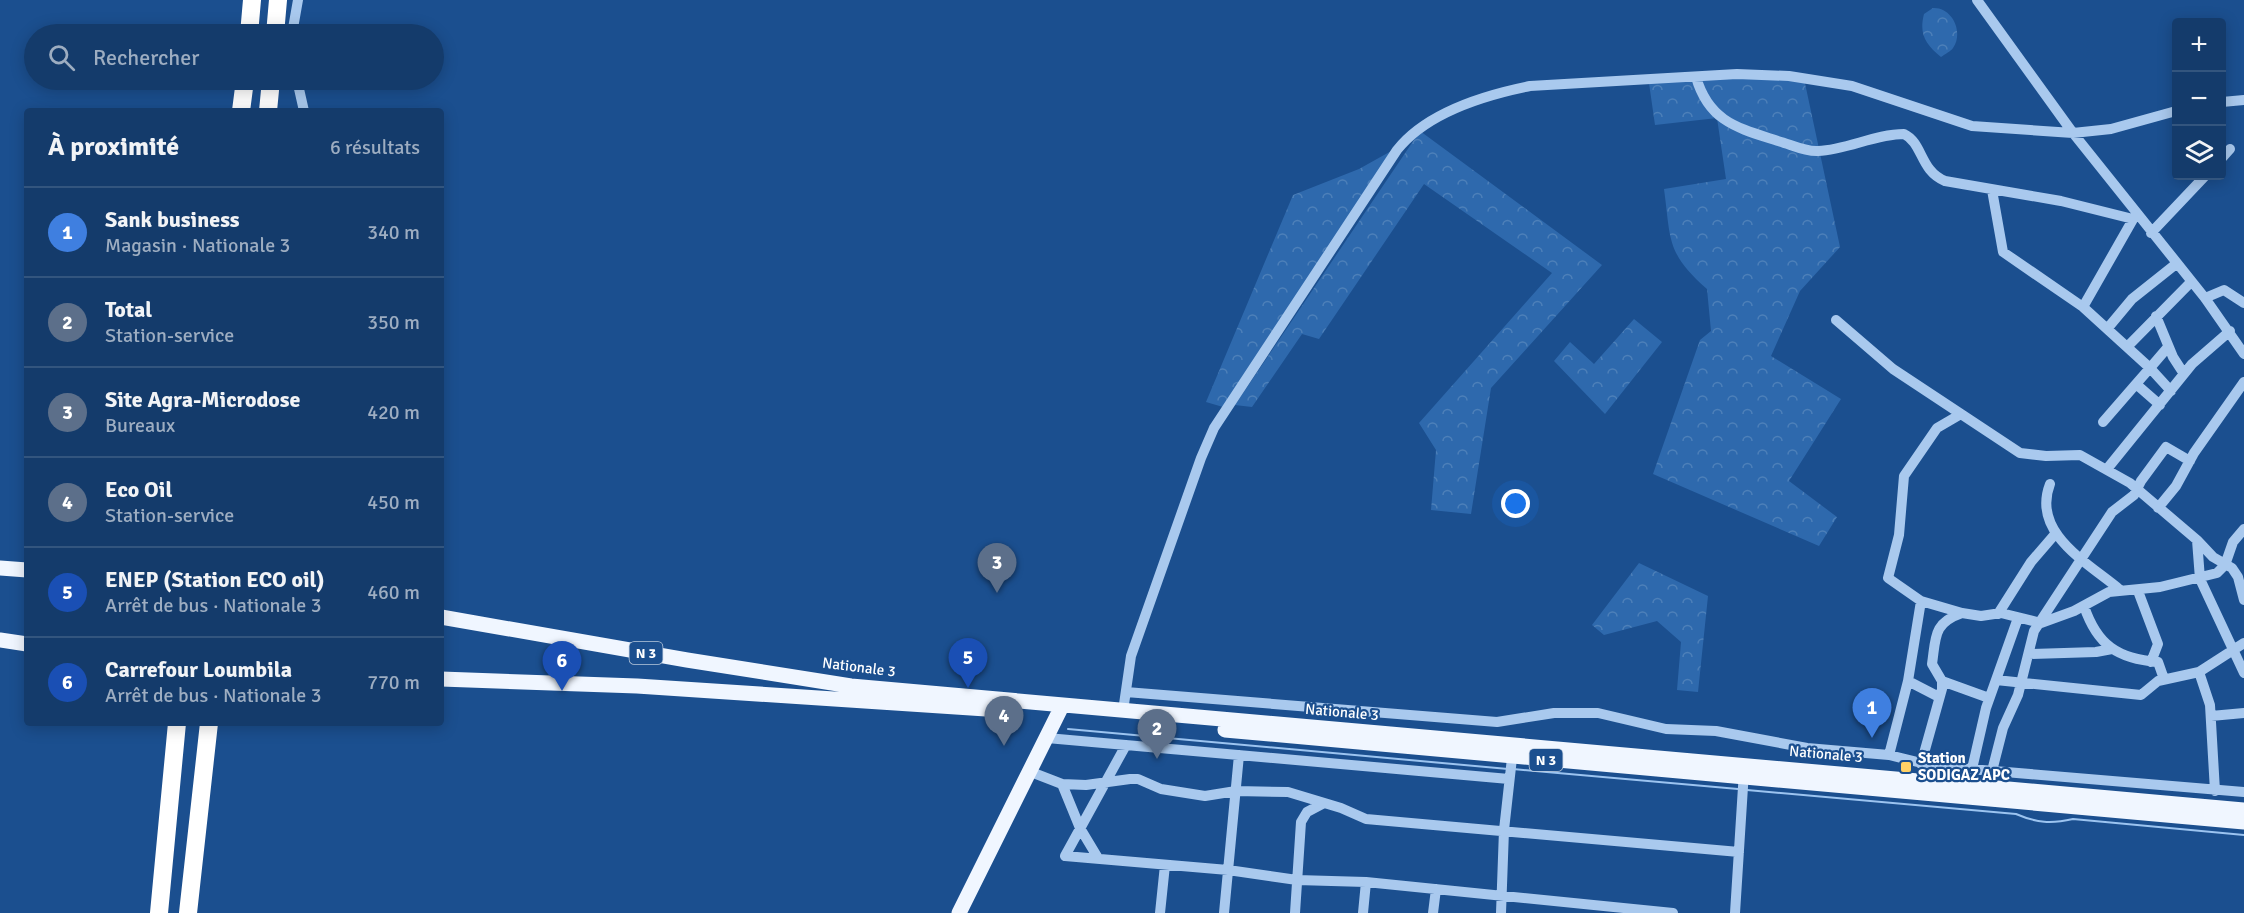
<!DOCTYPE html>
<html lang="fr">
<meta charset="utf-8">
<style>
body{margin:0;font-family:Signika,sans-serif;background:#1d4271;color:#f1f3f6}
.controls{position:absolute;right:18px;top:18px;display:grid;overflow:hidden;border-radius:6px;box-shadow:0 3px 15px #0003}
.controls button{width:54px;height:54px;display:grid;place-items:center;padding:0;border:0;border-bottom:2px solid #33557e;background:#143b6b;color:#f1f3f6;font:30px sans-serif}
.you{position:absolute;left:1516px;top:504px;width:21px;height:21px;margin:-15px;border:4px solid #fff;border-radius:50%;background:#1a73e8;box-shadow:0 0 0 9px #1a73e833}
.badge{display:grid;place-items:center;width:39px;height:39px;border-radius:50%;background:#ffd166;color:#fff;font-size:20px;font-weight:700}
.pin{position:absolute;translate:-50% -50px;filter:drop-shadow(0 2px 3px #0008)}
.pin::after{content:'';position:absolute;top:32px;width:21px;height:18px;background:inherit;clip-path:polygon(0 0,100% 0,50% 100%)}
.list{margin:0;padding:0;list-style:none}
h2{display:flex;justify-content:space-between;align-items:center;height:78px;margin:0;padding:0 24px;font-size:26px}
h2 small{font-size:20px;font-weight:400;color:#9dadc1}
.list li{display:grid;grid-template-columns:39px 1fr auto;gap:18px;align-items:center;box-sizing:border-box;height:90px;padding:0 24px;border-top:2px solid #33557e}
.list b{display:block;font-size:22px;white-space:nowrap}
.list p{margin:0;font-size:20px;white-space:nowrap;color:#9dadc1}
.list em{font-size:20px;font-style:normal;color:#9dadc1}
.icon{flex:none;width:33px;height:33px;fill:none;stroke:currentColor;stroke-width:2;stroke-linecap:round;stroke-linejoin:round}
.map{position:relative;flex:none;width:2244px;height:913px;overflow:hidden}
.search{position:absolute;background:#143b6b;box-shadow:0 3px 15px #0003;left:24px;top:24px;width:420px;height:66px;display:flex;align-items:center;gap:15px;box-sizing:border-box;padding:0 21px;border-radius:33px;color:#9dadc1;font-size:22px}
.panel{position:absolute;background:#143b6b;box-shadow:0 3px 15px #0003;left:24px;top:108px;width:420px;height:618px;border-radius:6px}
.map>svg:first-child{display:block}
</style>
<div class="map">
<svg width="2244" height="913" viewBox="0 0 2244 913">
<defs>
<pattern id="forest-crowns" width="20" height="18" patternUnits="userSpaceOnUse" patternTransform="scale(1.5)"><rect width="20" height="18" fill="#2e69ad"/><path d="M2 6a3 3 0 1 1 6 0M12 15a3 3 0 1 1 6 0" fill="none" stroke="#4d80b9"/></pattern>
</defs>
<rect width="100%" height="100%" fill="#1b4f8f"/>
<path fill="url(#forest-crowns)" d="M 1933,8 C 1952,7 1964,32 1953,48 C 1951,51 1945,54 1941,57 C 1925,44 1919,34 1924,14 Z
M 1803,74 L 1840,247 L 1800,291 L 1771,356 L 1841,399 L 1789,481 L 1837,517 L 1819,546 L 1653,474 L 1700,340 L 1711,331 L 1707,289 C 1666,253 1671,240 1664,189 L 1726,179 L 1717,118 L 1655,125 L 1649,83 Z
M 1420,131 L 1602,265 L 1491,388 L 1471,514 L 1431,510 L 1436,450 L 1419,423 L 1552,273 L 1424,184 L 1319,339 L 1302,334 L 1252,407 L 1235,405 Z
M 1402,145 L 1223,407 L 1206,402 L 1293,195 L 1359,169 Z
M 1634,319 L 1662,342 L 1605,414 L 1554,361 L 1570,342 L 1594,364 Z
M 1639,563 L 1708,596 L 1698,692 L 1677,690 L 1681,642 L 1657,621 L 1604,635 L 1592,625 Z"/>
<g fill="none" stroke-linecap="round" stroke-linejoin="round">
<path stroke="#9cc4f0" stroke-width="2" d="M 1068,729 L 1508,769
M 1513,769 L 1738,789
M 1747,790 L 2016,814 C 2037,823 2051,824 2073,819 L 2244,835"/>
<path stroke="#a9c9ee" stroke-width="10" d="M 1977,0 L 2073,133 L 2205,298 L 2244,354
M 292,34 L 298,0
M 1696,77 C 1709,122 1738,128 1778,141 C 1790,144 1805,152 1818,151 C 1847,150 1875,134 1904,134 C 1923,143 1920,171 1945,181 L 2061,201 L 2133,219
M 297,80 L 304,111
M 2222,102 L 2244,100
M 2222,158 L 2230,149
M 1992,190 L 2003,252 L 2083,307 L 2150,368 L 2136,384 L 2160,405
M 2151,233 L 2205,176
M 2205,298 L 2224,290 L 2244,303
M 2083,307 L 2136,214
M 2156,316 L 2173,357 L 2184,374
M 1836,320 L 1893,369 L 2020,453 L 2046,456 L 2080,455 L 2130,483 L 2197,540 L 2213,557 L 2232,568 L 2238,577 L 2244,600
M 2107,329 L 2132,299 L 2176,264
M 2127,347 L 2191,282
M 2168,347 L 2150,368 L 2171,391
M 1961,414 L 1937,428 L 1904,476 L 1899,535 L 1888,578 L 1921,601 L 1962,613 L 1981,616 L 2001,613 L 2041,623 L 2074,611 L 2109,592 L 2160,587 L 2217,573 L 2225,565 L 2233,542 L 2244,529
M 2103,422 L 2136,384
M 2107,469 L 2192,364 L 2230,331
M 2050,484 C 2031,533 2088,563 2119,589
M 2158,508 L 2176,486 L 2194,453 L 2244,382
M 2197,540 L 2200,579 L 2244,673
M 2138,591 L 2158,644 L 2151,662
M 2084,606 C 2097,645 2118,659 2158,662 L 2164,679
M 1998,614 L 2031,562 L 2056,533
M 2029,654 L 2096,652 L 2112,649
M 1996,680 L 2141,695 L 2158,681 L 2199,672
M 1908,681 L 1939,697
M 1942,681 L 1989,698
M 1126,692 L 1497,722 L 1554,713 L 1598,713 L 1666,729 L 1716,731 L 1807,748 L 1889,755 L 1934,766 L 2244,792
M 1123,711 L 1131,656 L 1201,458 L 1214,428 L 1397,150 C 1427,112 1485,95 1530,86 L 1737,74 L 1789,76 L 1852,86 L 1972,126 L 2073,133 L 2111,129 L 2176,111
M 2211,716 L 2244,713
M 1047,738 L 1509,779
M 1126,745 L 1065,856 L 1228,870 L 1297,880 L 1366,882 L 1673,913
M 1889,755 L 1908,681 L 1921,601
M 1921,764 L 1942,689 L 1942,681 L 1932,664 C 1936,637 1933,623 1962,613
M 1972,769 L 1986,708 L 2018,618
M 1992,771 L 2003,728 L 2018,695 L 2034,631 L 2112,512 L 2134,495 L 2141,481 L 2166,447 L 2190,461
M 1031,772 L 1062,784 L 1080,828 L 1098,858
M 1062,784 L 1086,785 L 1130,779 L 1138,779 L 1161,789 L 1205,796 L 1236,791 L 1288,792 L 1341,808 L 1366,819 L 1739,852
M 2215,791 L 2210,705 L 2199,672 L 2244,643
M 1160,913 L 1165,865
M 1224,913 L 1239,755
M 1295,913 L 1301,822 L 1307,812 L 1324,803
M 1363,913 L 1366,882
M 1433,913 L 1436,889
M 1501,913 L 1504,830 L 1513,749
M 1735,913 L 1744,771"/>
<path stroke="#f0f6ff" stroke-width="15" d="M 0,568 L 27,570
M 441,617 L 687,660 L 851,686 L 2244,810
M 0,640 L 27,644
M 441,679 L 637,686 L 986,709
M 1225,730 L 2244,822
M 959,913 L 1062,706"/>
<path stroke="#fff" stroke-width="18" d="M 249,34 L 252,0
M 275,34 L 278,0
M 241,111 L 245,80
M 268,111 L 271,80
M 159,913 L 177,723
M 188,913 L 209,723"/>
</g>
<rect fill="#ffd166" stroke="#1b4f8f" stroke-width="2" x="1900" y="761" width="12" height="12" rx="3"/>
<g text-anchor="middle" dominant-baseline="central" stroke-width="4.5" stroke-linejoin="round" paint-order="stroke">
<g fill="#1b4f8f" stroke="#bbcadd" stroke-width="1.5">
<rect x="629.5" y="642" width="33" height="22" rx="4.5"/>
<rect x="1529.5" y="749" width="33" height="22" rx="4.5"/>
</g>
<g font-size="14" font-weight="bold" fill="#fff">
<text x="646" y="653">N 3</text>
<text x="1546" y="760">N 3</text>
</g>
<g font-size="15" fill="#fff" stroke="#1b4f8f">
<text transform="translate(859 667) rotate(7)">Nationale 3</text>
<text transform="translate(1342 712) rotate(5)">Nationale 3</text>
<text transform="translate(1826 754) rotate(5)">Nationale 3</text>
</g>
<g font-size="15" font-weight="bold" fill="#fff" stroke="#1b4f8f" text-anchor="start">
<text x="1918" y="758">Station<tspan x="1918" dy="17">SODIGAZ APC</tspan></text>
</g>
</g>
</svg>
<div class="controls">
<button>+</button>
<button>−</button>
<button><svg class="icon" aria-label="layers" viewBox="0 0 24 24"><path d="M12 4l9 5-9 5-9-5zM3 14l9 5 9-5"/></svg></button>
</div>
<div class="you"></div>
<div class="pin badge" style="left:1872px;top:738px;background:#3f7fe0">1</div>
<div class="pin badge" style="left:1157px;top:759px;background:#5c6f8a">2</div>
<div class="pin badge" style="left:997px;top:593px;background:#5c6f8a">3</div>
<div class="pin badge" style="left:1004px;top:746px;background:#5c6f8a">4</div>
<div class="pin badge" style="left:968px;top:688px;background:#1a4fb4">5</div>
<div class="pin badge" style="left:562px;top:691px;background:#1a4fb4">6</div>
<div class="search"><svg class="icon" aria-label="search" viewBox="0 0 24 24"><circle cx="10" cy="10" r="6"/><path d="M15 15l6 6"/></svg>Rechercher</div>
<section class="panel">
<h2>À proximité<small>6 résultats</small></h2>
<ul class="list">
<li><span class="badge" style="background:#3f7fe0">1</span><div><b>Sank business</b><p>Magasin · Nationale 3</p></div><em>340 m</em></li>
<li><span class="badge" style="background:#5c6f8a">2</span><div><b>Total</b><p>Station-service</p></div><em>350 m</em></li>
<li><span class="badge" style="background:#5c6f8a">3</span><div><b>Site Agra-Microdose</b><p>Bureaux</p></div><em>420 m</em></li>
<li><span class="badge" style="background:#5c6f8a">4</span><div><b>Eco Oil</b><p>Station-service</p></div><em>450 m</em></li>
<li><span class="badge" style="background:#1a4fb4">5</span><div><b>ENEP (Station ECO oil)</b><p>Arrêt de bus · Nationale 3</p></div><em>460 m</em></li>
<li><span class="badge" style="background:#1a4fb4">6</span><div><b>Carrefour Loumbila</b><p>Arrêt de bus · Nationale 3</p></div><em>770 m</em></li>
</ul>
</section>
</div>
